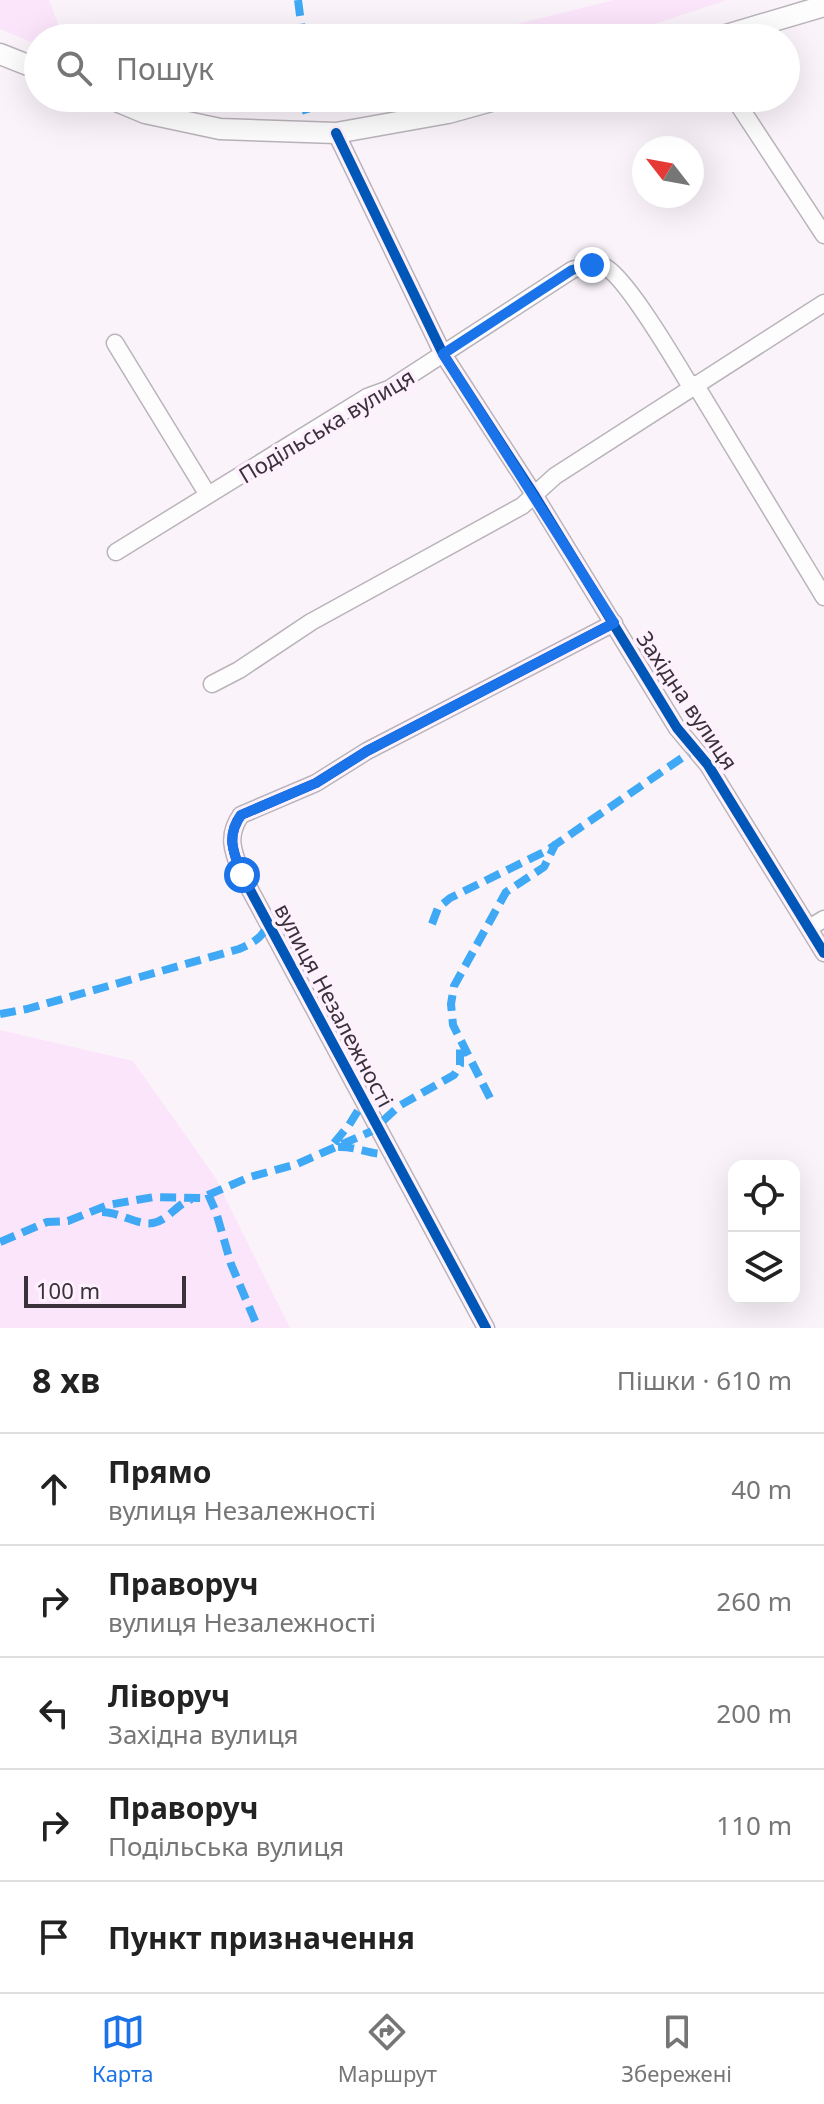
<!DOCTYPE html>
<html lang="uk">
<meta charset="utf-8">
<style>
body{margin:0;font-family:"Noto Sans",sans-serif;background:#f6f6f6;color:#222}
.controls{position:absolute;right:24px;bottom:24px;display:grid;overflow:hidden;border-radius:16px;box-shadow:0 8px 32px #0002}
.controls button{width:72px;height:72px;display:grid;place-items:center;padding:0;border:0;border-bottom:2px solid #e0e0e0;background:#fff;color:#222;font:40px sans-serif}
.compass{position:absolute;left:632px;top:136px;width:72px;height:72px;border-radius:50%;background:#fff;box-shadow:0 8px 32px #0002;rotate:301deg}
.scale{position:absolute;left:24px;bottom:20px;width:162px;box-sizing:border-box;padding-left:8px;border:4px solid #3a313a;border-top:0;font-size:22px;line-height:28px;white-space:nowrap;color:#3a313a;-webkit-text-stroke:6px #fef0fd;paint-order:stroke}
.stop{position:absolute;width:24px;height:24px;margin:-18px;border:6px solid #1a73e8;border-radius:50%;background:#fff}
.stop.end{background:#1a73e8;border-color:#fff;box-shadow:0 2px 8px #0008}
.list{margin:0;padding:0;list-style:none}
h2{display:flex;justify-content:space-between;align-items:center;height:104px;margin:0;padding:0 32px;font-size:34px}
h2 small{font-size:26px;font-weight:400;color:#767676}
.list li{display:grid;grid-template-columns:52px 1fr auto;gap:24px;align-items:center;box-sizing:border-box;height:112px;padding:0 32px;border-top:2px solid #e0e0e0}
.list b{display:block;font-size:30px;white-space:nowrap}
.list p{margin:0;font-size:26px;white-space:nowrap;color:#767676}
.list em{font-size:26px;font-style:normal;color:#767676}
.icon{flex:none;width:44px;height:44px;fill:none;stroke:currentColor;stroke-width:2;stroke-linecap:round;stroke-linejoin:round}
.map{position:relative;flex:none;width:824px;height:1328px;overflow:hidden}
.search{position:absolute;background:#fff;box-shadow:0 8px 32px #0002;left:24px;right:24px;top:24px;height:88px;display:flex;align-items:center;gap:20px;box-sizing:border-box;padding:0 28px;border-radius:44px;color:#767676;font-size:30px}
.sheet{height:664px;background:#fff}
nav{display:flex;justify-content:space-around;align-items:center;box-sizing:border-box;height:112px;border-top:2px solid #e0e0e0;background:#fff;font-size:22px;color:#767676}
nav a{display:grid;justify-items:center;gap:4px}
nav .on{color:#1a73e8}
.map>svg:first-child{display:block}
</style>
<div class="map">
<svg width="824" height="1328" viewBox="0 0 824 1328">
<rect width="100%" height="100%" fill="#faf4fa"/>
<path fill="#fbe5fa" d="M 0,0 L 49,0 L 59,26 L 110,38 L 38,38 L 38,45 L 0,29 Z
M 614,0 L 727,0 L 613,38 L 460,38 Z
M 0,1030 L 133,1061 L 215,1177 L 290,1328 L 0,1328 Z"/>
<g fill="none" stroke-linecap="round" stroke-linejoin="round">
<defs>
<path id="minor" d="M 734,98 L 824,235
M 336,133 L 443,354 L 535,496 L 677,728 L 708,765 L 824,953
M 115,343 L 208,495
M 695,384 L 824,597
M 116,552 L 367,397 L 389,389 L 572,270 C 582,267 594,263 603,266 C 624,273 677,364 691,387
M 212,684 L 239,670 L 311,622 L 522,506 L 555,476 L 824,303
M 809,928 L 824,919
M 486,1328 L 242,875 C 233,852 226,836 241,815 L 316,783 L 367,751 L 614,623"/>
<path id="major" d="M 716,38 L 824,6
M 0,54 L 38,69
M 109,98 L 145,113 L 220,129 L 336,133 L 448,113 L 502,98"/>
</defs>
<use href="#minor" stroke="#bab4ba" stroke-width="19"/>
<use href="#major" stroke="#bab4ba" stroke-width="23"/>
<use href="#minor" stroke="#fefdfe" stroke-width="16"/>
<use href="#major" stroke="#fefdfe" stroke-width="20"/>
<path stroke="#3fa9f5" stroke-width="8" stroke-dasharray="16 8" stroke-linecap="butt" d="M 298,0 L 303,38
M 302,98 L 308,118
M 432,924 L 438,908 L 450,898 L 546,851 L 695,749
M 0,1014 L 27,1009 L 239,949 C 253,943 263,938 268,923
M 490,1098 L 453,1025 L 451,1004 L 454,986 L 506,892 L 544,867 L 556,843
M 334,1143 L 349,1125 L 364,1101
M 338,1147 C 357,1146 375,1157 392,1153
M 208,1194 L 216,1212 L 231,1264 L 258,1328
M 102,1212 C 120,1212 138,1226 153,1223 C 169,1220 176,1204 192,1199
M 0,1242 L 47,1222 L 68,1221 L 108,1205 L 154,1197 L 201,1198 L 250,1177 L 297,1164 L 372,1131 L 399,1106 L 454,1075 L 460,1065 L 460,1042"/>
<defs>
<path id="cycleway" d="M 336,133 L 443,354 L 535,496 L 677,728 L 708,765 L 824,953
M 486,1328 L 242,875 C 233,852 226,836 241,815 L 316,783 L 367,751 L 614,623"/>
</defs>
<use href="#cycleway" stroke="#fef0fd" stroke-width="15"/>
<use href="#cycleway" stroke="#0057b8" stroke-width="10"/>
</g>
<g fill="none" stroke-linecap="round" stroke-linejoin="round">
<path stroke="#1a73e8" stroke-width="10" d="M 242,875 C 233,852 226,836 241,815 L 316,783 L 367,751 L 614,623 L 443,354 L 572,270 L 592,265"/>
</g>
<g text-anchor="middle" dominant-baseline="central" stroke-width="7" stroke-linejoin="round" paint-order="stroke">
<g font-size="22" fill="#3a313a" stroke="#fef0fd">
<text transform="translate(326 425) rotate(-31)">Подільська вулиця</text>
<text transform="translate(688 700) rotate(56)">Західна вулиця</text>
<text transform="translate(335 1005) rotate(62)">вулиця Незалежності</text>
</g>
</g>
</svg>
<div class="controls">
<button><svg class="icon" aria-label="locate" viewBox="0 0 24 24"><circle cx="12" cy="12" r="6"/><path d="M12 2v4M12 18v4M2 12h4M18 12h4"/></svg></button>
<button><svg class="icon" aria-label="layers" viewBox="0 0 24 24"><path d="M12 4l9 5-9 5-9-5zM3 14l9 5 9-5"/></svg></button>
</div>
<svg class="compass" viewBox="-18 -18 36 36"><path d="M0-13l5 13h-10z" fill="#e53935"/><path d="M0 13l5-13h-10z" fill="#767676"/></svg>
<div class="scale">100 m</div>
<div class="stop" style="left:242px;top:875px"></div>
<div class="stop end" style="left:592px;top:265px"></div>
<div class="search"><svg class="icon" aria-label="search" viewBox="0 0 24 24"><circle cx="10" cy="10" r="6"/><path d="M15 15l6 6"/></svg>Пошук</div>
</div>
<section class="sheet">
<h2>8 хв<small>Пішки · 610 m</small></h2>
<ul class="list">
<li><svg class="icon" aria-label="ahead" viewBox="0 0 24 24"><path d="M12 20V5M6 11l6-6 6 6"/></svg><div><b>Прямо</b><p>вулиця Незалежності</p></div><em>40 m</em></li>
<li><svg class="icon" aria-label="right" viewBox="0 0 24 24"><path d="M7 20v-9h11M14 6l5 5-5 5"/></svg><div><b>Праворуч</b><p>вулиця Незалежності</p></div><em>260 m</em></li>
<li><svg class="icon" aria-label="left" viewBox="0 0 24 24"><path d="M17 20v-9H6M10 6l-5 5 5 5"/></svg><div><b>Ліворуч</b><p>Західна вулиця</p></div><em>200 m</em></li>
<li><svg class="icon" aria-label="right" viewBox="0 0 24 24"><path d="M7 20v-9h11M14 6l5 5-5 5"/></svg><div><b>Праворуч</b><p>Подільська вулиця</p></div><em>110 m</em></li>
<li><svg class="icon" aria-label="arrive" viewBox="0 0 24 24"><path d="M6 21V4h12l-3 4 3 4H6"/></svg><div><b>Пункт призначення</b></div></li>
</ul>
</section>
<nav>
<a class="on"><svg class="icon" aria-label="map" viewBox="0 0 24 24"><path d="M3 6l6-2 6 2 6-2v14l-6 2-6-2-6 2zM9 4v14M15 6v14"/></svg>Карта</a>
<a><svg class="icon" aria-label="directions" viewBox="0 0 24 24"><path d="M12 3l9 9-9 9-9-9zM9 14v-3h6M13 9l2 2-2 2"/></svg>Маршрут</a>
<a><svg class="icon" aria-label="saved" viewBox="0 0 24 24"><path d="M7 4h10v16l-5-4-5 4z"/></svg>Збережені</a>
</nav>
